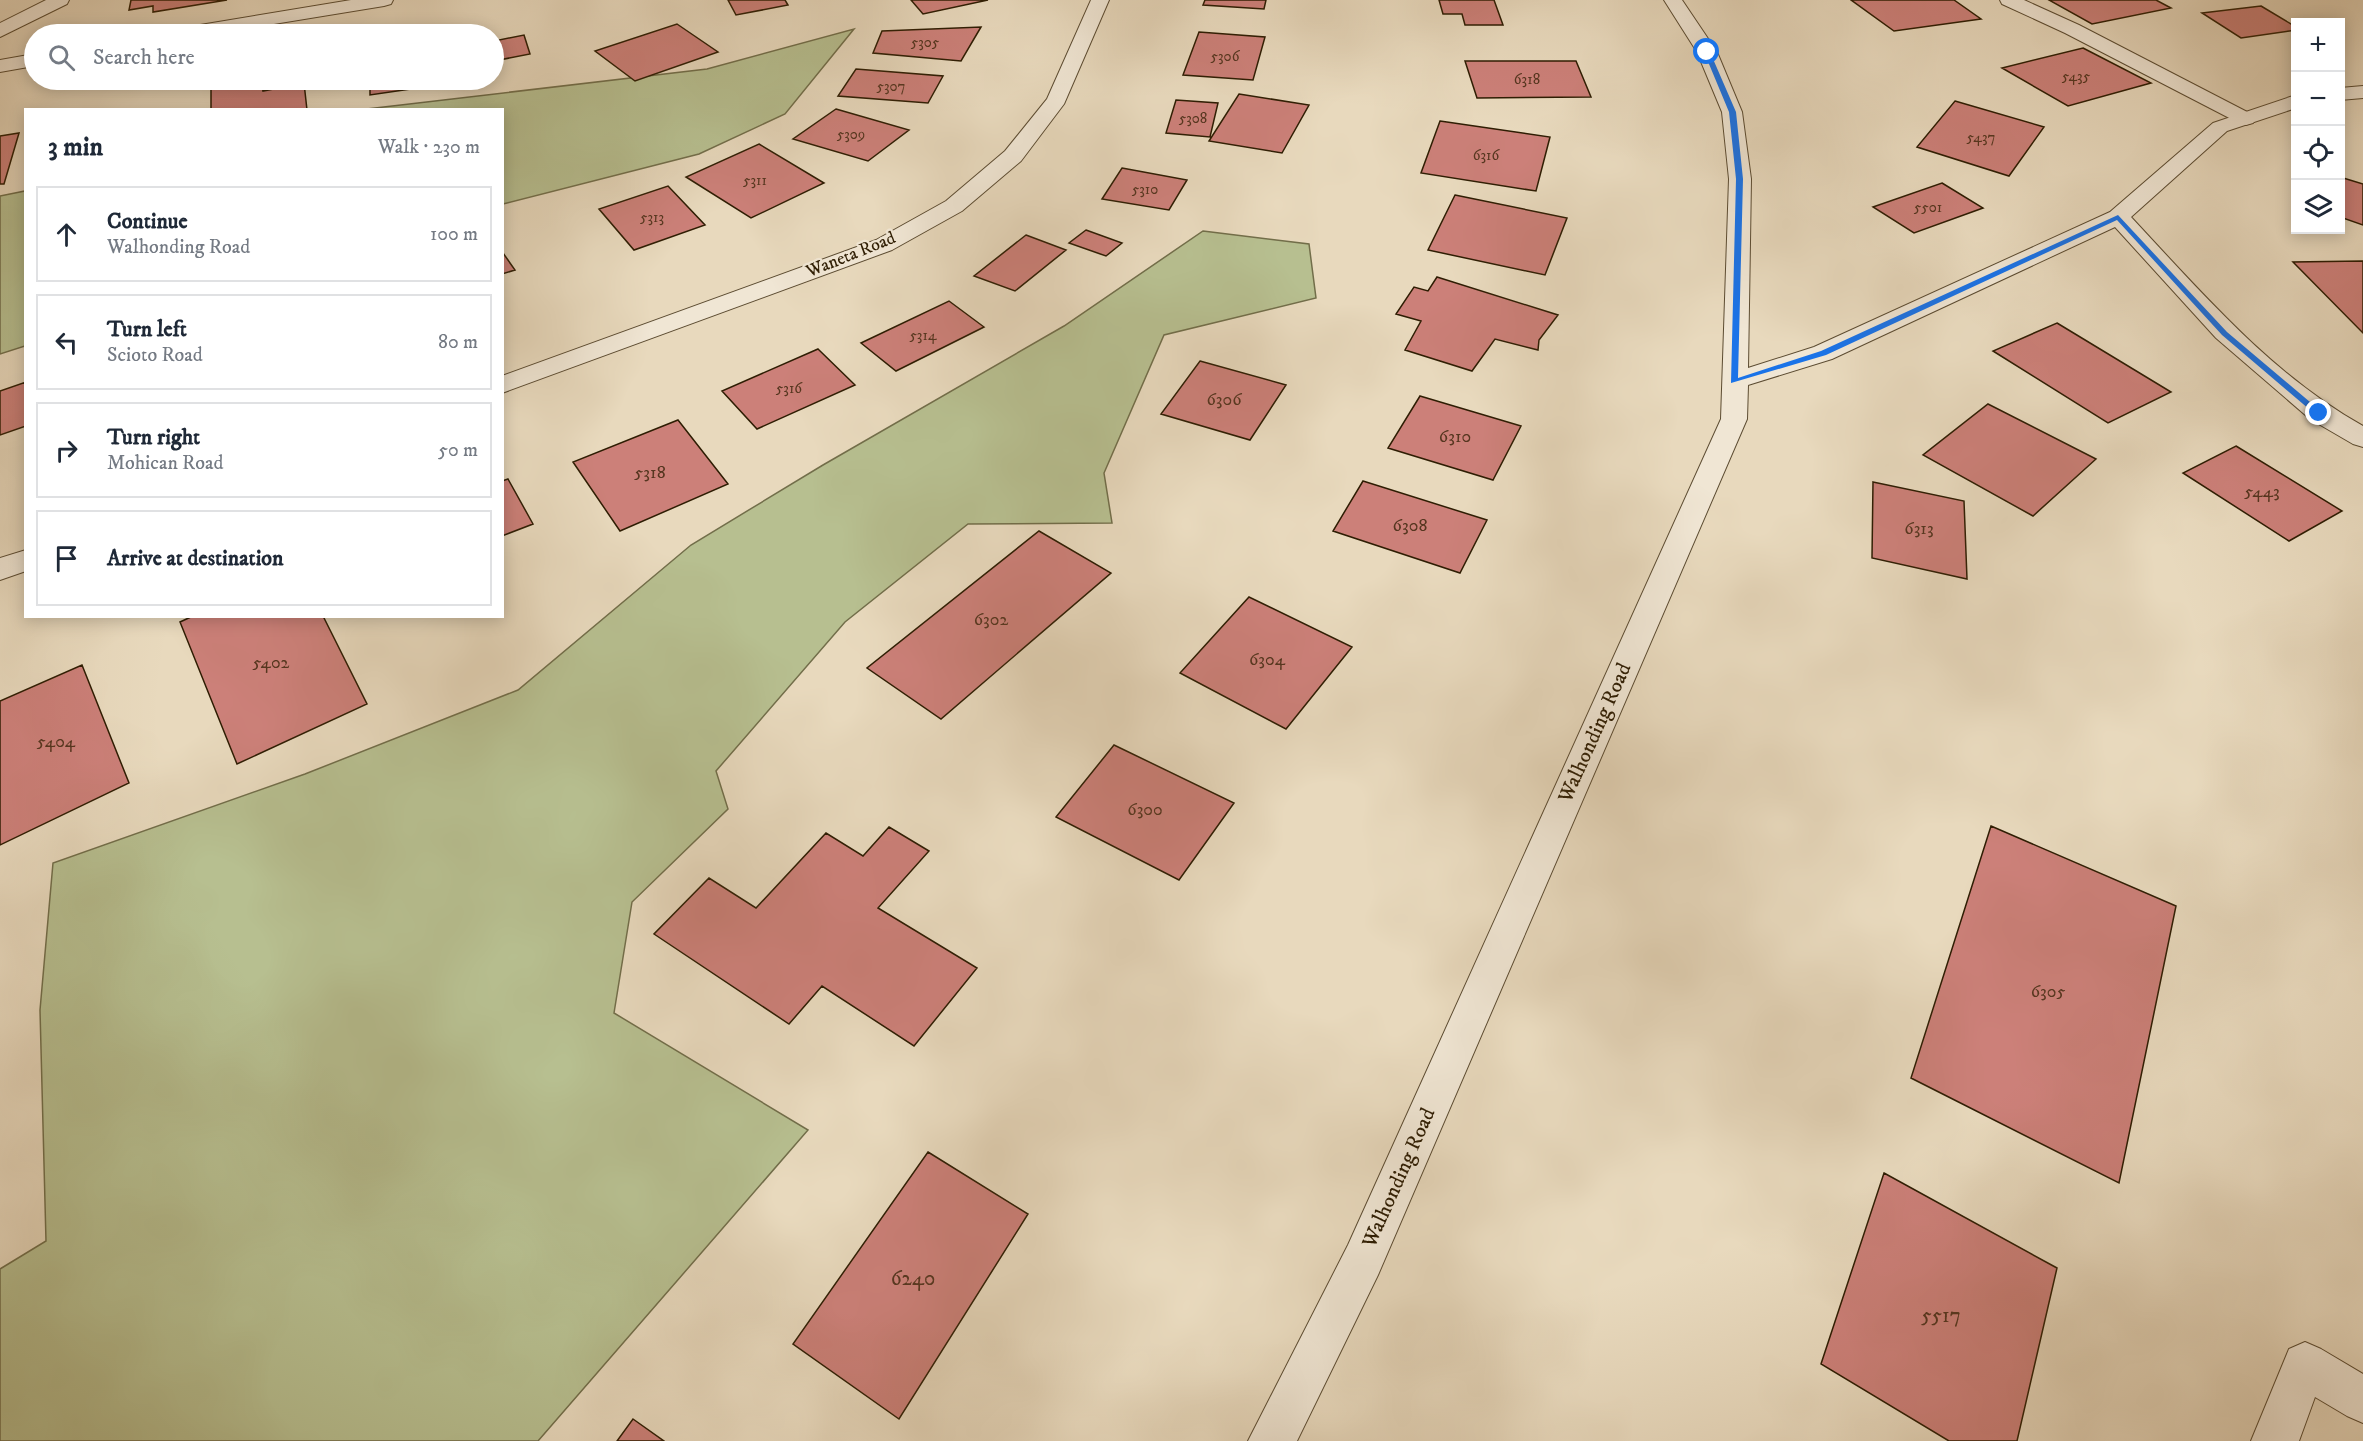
<!DOCTYPE html>
<meta charset="utf-8">
<style>
body{margin:0;font-family:"IM FELL DW Pica",serif;background:#f6f6f7;color:#1f2937}
.controls{position:absolute;right:18px;top:18px;display:grid;overflow:hidden;border-radius:0px;box-shadow:0 3px 15px #0003}
.controls button{width:54px;height:54px;display:grid;place-items:center;padding:0;border:0;border-bottom:2px solid #e0e1e3;background:#fff;color:#1f2937;font:30px sans-serif}
.stop{position:absolute;width:18px;height:18px;margin:-14px;border:4px solid #1a73e8;border-radius:50%;background:#fff}
.stop.end{background:#1a73e8;border-color:#fff;box-shadow:0 2px 6px #0008}
.list{margin:0;padding:0;list-style:none}
h2{display:flex;justify-content:space-between;align-items:center;height:78px;margin:0;padding:0 24px;font-size:26px}
h2 small{font-size:20px;font-weight:400;color:#747a83}
.list li{display:grid;grid-template-columns:39px 1fr auto;gap:18px;align-items:center;box-sizing:border-box;height:96px;margin:0 12px 12px;padding:0 12px;border:2px solid #e0e1e3;border-radius:0px}
.list b{display:block;font-size:22px;white-space:nowrap}
.list p{margin:0;font-size:20px;white-space:nowrap;color:#747a83}
.list em{font-size:20px;font-style:normal;color:#747a83}
.icon{flex:none;width:33px;height:33px;fill:none;stroke:currentColor;stroke-width:2;stroke-linecap:round;stroke-linejoin:round}
.map{position:relative;flex:none;width:2363px;height:1441px;overflow:hidden}
.search{position:absolute;background:#fff;box-shadow:0 3px 15px #0003;left:24px;top:24px;width:480px;height:66px;display:flex;align-items:center;gap:15px;box-sizing:border-box;padding:0 21px;border-radius:33px;color:#747a83;font-size:22px}
.panel{position:absolute;background:#fff;box-shadow:0 3px 15px #0003;left:24px;top:108px;width:480px;height:510px;border-radius:0px}
.map>svg:first-child{display:block}
</style>
<div class="map">
<svg width="2363" height="1441" viewBox="0 0 2363 1441">
<rect width="100%" height="100%" fill="#e8d9bd"/>
<filter id="stains"><feTurbulence type="fractalNoise" baseFrequency=".00333" numOctaves="4"/><feColorMatrix values="0 0 0 0 .2 0 0 0 0 .09 0 0 0 0 .02 0 0 0 .5 -.17"/></filter>
<radialGradient id="worn" r=".72"><stop offset=".6" stop-color="#630" stop-opacity="0"/><stop offset="1" stop-color="#630" stop-opacity=".3"/></radialGradient>
<path fill="#b7bf90" stroke="#726e4a" stroke-width="1.5" d="M 854,29 L 785,114 L 699,154 L 503,204 L 502,110 L 358,110 L 707,69 Z
M 25,191 L 25,346 L 0,354 L 0,196 Z
M 1203,231 L 1309,244 L 1316,298 L 1164,335 L 1104,473 L 1112,523 L 968,524 L 845,622 L 716,771 L 728,809 L 632,902 L 614,1013 L 808,1130 L 538,1441 L 0,1441 L 0,1269 L 46,1241 L 40,1010 L 53,863 L 305,774 L 518,690 L 691,545 L 823,465 L 1064,326 Z"/>
<path fill="#cc8079" stroke="#2e1d03" stroke-width="1.5" d="M 131,0 L 227,0 L 153,12 L 153,6 L 129,10 Z
M 728,0 L 785,0 L 788,5 L 736,15 Z
M 911,0 L 988,0 L 923,14 Z
M 1205,0 L 1266,0 L 1264,9 L 1203,5 Z
M 1439,0 L 1494,0 L 1503,25 L 1465,25 L 1462,14 L 1443,14 Z
M 1851,0 L 1954,0 L 1981,19 L 1894,31 Z
M 2049,0 L 2156,0 L 2171,8 L 2092,24 Z
M 2261,6 L 2296,27 L 2296,30 L 2241,38 L 2202,13 Z
M 677,24 L 718,52 L 635,81 L 595,51 Z
M 981,27 L 961,61 L 873,53 L 882,31 Z
M 1199,32 L 1265,37 L 1253,80 L 1183,75 Z
M 524,35 L 530,54 L 494,61 L 494,41 Z
M 2083,48 L 2151,83 L 2068,106 L 2002,68 Z
M 1465,61 L 1576,61 L 1591,97 L 1477,98 Z
M 856,69 L 943,76 L 928,103 L 838,96 Z
M 261,80 L 263,91 L 304,83 L 307,110 L 211,110 L 211,89 Z
M 370,80 L 417,80 L 417,88 L 370,95 Z
M 1239,94 L 1309,105 L 1282,153 L 1209,141 Z
M 1176,100 L 1218,103 L 1210,137 L 1166,133 Z
M 1955,101 L 2044,127 L 2009,176 L 1917,147 Z
M 836,109 L 909,130 L 868,161 L 793,139 Z
M 1440,121 L 1550,137 L 1536,191 L 1421,173 Z
M 19,133 L 4,184 L 0,184 L 0,136 Z
M 759,144 L 824,183 L 751,218 L 686,177 Z
M 1122,168 L 1187,180 L 1169,210 L 1102,199 Z
M 2340,177 L 2363,184 L 2363,225 L 2340,217 Z
M 1942,183 L 1983,208 L 1914,233 L 1873,207 Z
M 668,186 L 705,225 L 634,250 L 599,209 Z
M 1455,195 L 1567,218 L 1545,275 L 1428,250 Z
M 1086,230 L 1122,243 L 1106,256 L 1069,243 Z
M 1026,235 L 1066,250 L 1015,291 L 974,276 Z
M 503,253 L 515,270 L 502,274 L 502,254 Z
M 2363,261 L 2363,333 L 2293,262 Z
M 1437,277 L 1558,315 L 1539,340 L 1538,350 L 1495,339 L 1472,371 L 1405,350 L 1421,321 L 1396,314 L 1414,287 L 1428,291 Z
M 949,301 L 984,327 L 896,371 L 861,343 Z
M 2057,323 L 2171,392 L 2108,423 L 1993,351 Z
M 818,349 L 855,385 L 757,429 L 722,391 Z
M 1200,361 L 1286,385 L 1250,440 L 1161,414 Z
M 26,382 L 26,426 L 0,435 L 0,391 Z
M 1420,396 L 1521,426 L 1493,480 L 1388,448 Z
M 1988,404 L 2096,459 L 2033,516 L 1923,455 Z
M 678,420 L 728,484 L 620,531 L 573,462 Z
M 2236,446 L 2342,511 L 2289,541 L 2183,473 Z
M 508,479 L 533,524 L 502,536 L 502,481 Z
M 1363,481 L 1487,520 L 1460,573 L 1333,531 Z
M 1873,482 L 1964,501 L 1967,579 L 1872,558 Z
M 1039,531 L 1111,573 L 941,719 L 867,668 Z
M 1249,597 L 1352,647 L 1286,729 L 1180,673 Z
M 193,616 L 323,616 L 367,704 L 237,764 L 180,622 Z
M 82,665 L 129,783 L 0,845 L 0,701 Z
M 1114,745 L 1234,803 L 1179,880 L 1056,817 Z
M 1991,826 L 2176,906 L 2119,1183 L 1911,1078 Z
M 889,827 L 929,851 L 878,908 L 977,968 L 914,1046 L 822,986 L 789,1024 L 654,934 L 709,878 L 756,908 L 826,833 L 863,856 Z
M 928,1152 L 1028,1214 L 899,1419 L 793,1344 Z
M 1884,1173 L 2057,1268 L 2017,1441 L 1949,1441 L 1821,1364 Z
M 633,1419 L 664,1441 L 617,1441 Z"/>
<g fill="none" stroke-linecap="round" stroke-linejoin="round">
<defs>
<path id="service" d="M 2000,0 L 2024,0 L 2079,25 L 2253,115 L 2256,119 L 2253,123 L 2246,125 L 2239,123 L 2065,33 L 2002,4 Z
M 2305,1342 L 2321,1349 L 2363,1374 L 2363,1423 L 2347,1416 L 2315,1397 L 2299,1441 L 2251,1441 L 2289,1349 Z"/>
<path id="minor" d="M 46,0 L 69,0 L 67,4 L 0,37 L 0,23 Z
M 351,0 L 393,0 L 391,4 L 384,6 L 213,34 L 172,34 L 175,30 L 182,28 Z
M 1091,0 L 1109,0 L 1064,104 L 1021,161 L 962,211 L 892,250 L 502,393 L 502,376 L 876,240 L 946,201 L 1005,151 L 1047,99 Z
M 1664,0 L 1682,0 L 1717,52 L 1742,112 L 1751,179 L 1748,368 L 1814,347 L 2110,212 L 2213,123 L 2296,95 L 2296,108 L 2227,131 L 2131,217 C 2202,293 2272,375 2363,426 L 2363,447 L 2353,444 L 2310,419 L 2216,338 L 2115,227 L 1832,359 L 1748,385 L 1747,419 L 1378,1275 L 1297,1441 L 1248,1441 L 1348,1245 L 1721,419 L 1729,179 L 1722,112 L 1697,52 Z
M 34,54 L 34,66 L 0,72 L 0,60 Z
M 2363,86 L 2363,98 L 2340,100 L 2340,88 Z
M 26,550 L 26,571 L 0,580 L 0,558 Z"/>
</defs>
<use href="#service" stroke="#5c4c32" stroke-width="2"/>
<use href="#minor" stroke="#5c4c32" stroke-width="2"/>
<use href="#service" fill="#f0e6d4" fill-rule="evenodd"/>
<use href="#minor" fill="#f0e6d4" fill-rule="evenodd"/>
</g>
<path fill="#1a73e8" d="M 1707,50 L 1710,52 L 1736,112 L 1743,179 L 1738,378 L 1821,351 L 2118,215 L 2227,332 L 2323,413 L 2316,415 L 2222,335 L 2117,220 L 1826,355 L 1731,383 L 1736,179 L 1729,112 L 1704,52 Z"/>
<g text-anchor="middle" dominant-baseline="central" stroke-width="4.5" stroke-linejoin="round" paint-order="stroke">
<g font-size="15" fill="#563620">
<text x="925" y="42">5305</text>
<text x="1225" y="56">5306</text>
<text x="2076" y="76">5435</text>
<text x="1527" y="79">6318</text>
<text x="891" y="86">5307</text>
<text x="1193" y="118">5308</text>
<text x="851" y="134">5309</text>
<text x="1981" y="137">5437</text>
<text x="1486" y="155">6316</text>
<text x="755" y="180">5311</text>
<text x="1145" y="189">5310</text>
<text x="1928" y="207">5501</text>
<text x="652" y="217">5313</text>
<text x="923" y="335">5314</text>
<text x="789" y="388">5316</text>
</g>
<g font-size="18" fill="#2e1d03" stroke="#f0e6d4">
<text transform="translate(851 255) rotate(-22)">Waneta Road</text>
</g>
<g font-size="18" fill="#563620">
<text x="1224" y="400">6306</text>
<text x="1455" y="437">6310</text>
<text x="650" y="473">5318</text>
<text x="2262" y="492">5443</text>
<text x="1410" y="526">6308</text>
<text x="1919" y="529">6313</text>
<text x="991" y="620">6302</text>
<text x="1267" y="660">6304</text>
<text x="271" y="663">5402</text>
<text x="56" y="742">5404</text>
<text x="1145" y="810">6300</text>
<text x="2048" y="992">6305</text>
</g>
<g font-size="21" fill="#2e1d03" stroke="#f0e6d4">
<text transform="translate(1595 733) rotate(-66)">Walhonding Road</text>
<text transform="translate(1399 1178) rotate(-66)">Walhonding Road</text>
</g>
<g font-size="21" fill="#563620">
<text x="913" y="1279">6240</text>
<text x="1941" y="1316">5517</text>
</g>
</g>
<rect width="100%" height="100%" filter="url(#stains)"/>
<rect width="100%" height="100%" fill="url(#worn)"/>
</svg>
<div class="controls">
<button>+</button>
<button>−</button>
<button><svg class="icon" aria-label="locate" viewBox="0 0 24 24"><circle cx="12" cy="12" r="6"/><path d="M12 2v4M12 18v4M2 12h4M18 12h4"/></svg></button>
<button><svg class="icon" aria-label="layers" viewBox="0 0 24 24"><path d="M12 4l9 5-9 5-9-5zM3 14l9 5 9-5"/></svg></button>
</div>
<div class="stop" style="left:1707px;top:52px"></div>
<div class="stop end" style="left:2319px;top:413px"></div>
<div class="search"><svg class="icon" aria-label="search" viewBox="0 0 24 24"><circle cx="10" cy="10" r="6"/><path d="M15 15l6 6"/></svg>Search here</div>
<section class="panel">
<h2>3 min<small>Walk · 230 m</small></h2>
<ul class="list">
<li><svg class="icon" aria-label="ahead" viewBox="0 0 24 24"><path d="M12 20V5M6 11l6-6 6 6"/></svg><div><b>Continue</b><p>Walhonding Road</p></div><em>100 m</em></li>
<li><svg class="icon" aria-label="left" viewBox="0 0 24 24"><path d="M17 20v-9H6M10 6l-5 5 5 5"/></svg><div><b>Turn left</b><p>Scioto Road</p></div><em>80 m</em></li>
<li><svg class="icon" aria-label="right" viewBox="0 0 24 24"><path d="M7 20v-9h11M14 6l5 5-5 5"/></svg><div><b>Turn right</b><p>Mohican Road</p></div><em>50 m</em></li>
<li><svg class="icon" aria-label="arrive" viewBox="0 0 24 24"><path d="M6 21V4h12l-3 4 3 4H6"/></svg><div><b>Arrive at destination</b></div></li>
</ul>
</section>
</div>
